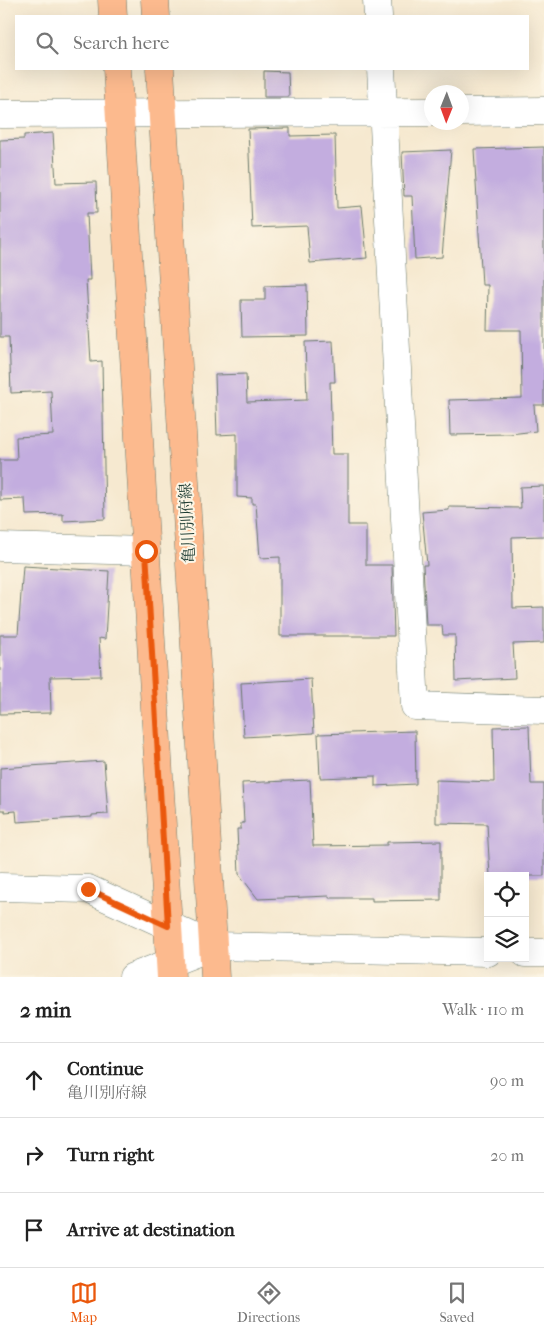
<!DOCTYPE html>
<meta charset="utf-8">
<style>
body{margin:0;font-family:"IM FELL French Canon","Noto Serif JP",serif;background:#f6f6f6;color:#222}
.controls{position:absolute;right:15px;bottom:15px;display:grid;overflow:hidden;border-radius:0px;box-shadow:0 5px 20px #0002}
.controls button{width:45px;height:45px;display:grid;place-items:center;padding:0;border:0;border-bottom:1px solid #e0e0e0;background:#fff;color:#222;font:25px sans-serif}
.compass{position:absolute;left:424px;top:85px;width:45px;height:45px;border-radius:50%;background:#fff;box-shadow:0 5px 20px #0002;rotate:181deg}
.stop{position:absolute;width:15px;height:15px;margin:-11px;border:4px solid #ea580c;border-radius:50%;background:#fff}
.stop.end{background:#ea580c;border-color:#fff;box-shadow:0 1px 5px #0008}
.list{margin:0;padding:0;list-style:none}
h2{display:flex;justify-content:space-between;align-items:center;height:65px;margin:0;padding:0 20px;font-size:21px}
h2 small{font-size:16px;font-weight:400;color:#767676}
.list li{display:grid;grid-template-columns:32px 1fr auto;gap:15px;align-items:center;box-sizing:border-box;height:75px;padding:0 20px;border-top:1px solid #e0e0e0}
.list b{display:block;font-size:19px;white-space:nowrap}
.list p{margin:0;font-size:16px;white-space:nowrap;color:#767676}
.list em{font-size:16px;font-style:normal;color:#767676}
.icon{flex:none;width:28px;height:28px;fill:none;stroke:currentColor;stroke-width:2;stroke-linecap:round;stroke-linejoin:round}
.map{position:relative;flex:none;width:544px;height:977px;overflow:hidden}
.search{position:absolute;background:#fff;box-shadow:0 5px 20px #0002;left:15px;right:15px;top:15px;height:55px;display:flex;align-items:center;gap:12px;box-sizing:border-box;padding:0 18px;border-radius:0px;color:#767676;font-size:19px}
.sheet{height:290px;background:#fff}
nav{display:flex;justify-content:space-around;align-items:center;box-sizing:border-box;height:70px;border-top:1px solid #e0e0e0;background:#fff;font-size:14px;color:#767676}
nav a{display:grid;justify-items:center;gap:2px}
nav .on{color:#ea580c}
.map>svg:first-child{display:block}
</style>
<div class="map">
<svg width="544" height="977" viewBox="0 0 544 977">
<rect width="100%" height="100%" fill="#fcf5e5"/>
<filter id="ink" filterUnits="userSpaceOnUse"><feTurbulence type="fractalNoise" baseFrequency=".02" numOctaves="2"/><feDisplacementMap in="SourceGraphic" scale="10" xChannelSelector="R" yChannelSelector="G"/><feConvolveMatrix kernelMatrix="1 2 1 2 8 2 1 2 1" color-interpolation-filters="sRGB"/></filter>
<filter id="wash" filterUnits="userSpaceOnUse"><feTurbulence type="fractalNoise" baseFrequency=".0096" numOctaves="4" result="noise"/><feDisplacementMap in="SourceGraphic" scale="20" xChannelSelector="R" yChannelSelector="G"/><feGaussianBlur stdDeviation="1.12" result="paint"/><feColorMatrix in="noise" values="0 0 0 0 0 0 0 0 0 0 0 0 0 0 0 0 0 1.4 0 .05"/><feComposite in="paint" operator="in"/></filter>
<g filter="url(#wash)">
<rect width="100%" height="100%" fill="#f6e9d0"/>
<g id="blocks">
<path fill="#c3addf" d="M 264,71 L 288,72 L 289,97 L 264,97 Z
M 290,128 L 290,136 L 335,135 L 337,208 L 362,206 L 367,258 L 310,263 L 307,226 L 252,228 L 248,129 Z
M 53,133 L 56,183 L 96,182 L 97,213 L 87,213 L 90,280 L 86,280 L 91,362 L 102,361 L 105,519 L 63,521 L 63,514 L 26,515 L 25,499 L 0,500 L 0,460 L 17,460 L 16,437 L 53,435 L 51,391 L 11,393 L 9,337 L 0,337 L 0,140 L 24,139 L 24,135 Z
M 544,147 L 544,405 L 534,405 L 536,431 L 510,434 L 450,435 L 449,400 L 522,398 L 521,330 L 487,330 L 488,285 L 482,285 L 474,149 Z
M 451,150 L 442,257 L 415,259 L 412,196 L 404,196 L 402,152 Z
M 307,285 L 308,336 L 242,337 L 241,300 L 265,300 L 265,286 Z
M 333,341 L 335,382 L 330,382 L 332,454 L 348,454 L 348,525 L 366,525 L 366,565 L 392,565 L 394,636 L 280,636 L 280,557 L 260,558 L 256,504 L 252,504 L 252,498 L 237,497 L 237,434 L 217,435 L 215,375 L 246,374 L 247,402 L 307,400 L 305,342 Z
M 544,486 L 544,536 L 512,537 L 513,608 L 544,607 L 544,643 L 513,644 L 515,678 L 456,681 L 455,635 L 443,635 L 442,625 L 426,625 L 423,565 L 427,565 L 422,512 L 449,510 L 449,507 L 521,508 L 520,487 Z
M 23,566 L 109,571 L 105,639 L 99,638 L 101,676 L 50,677 L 51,713 L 0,714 L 0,635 L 18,635 Z
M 311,679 L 314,733 L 244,737 L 241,683 Z
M 529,726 L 531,784 L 544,784 L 544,876 L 490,876 L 487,824 L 436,823 L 436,780 L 494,782 L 493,727 Z
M 415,731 L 416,784 L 375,786 L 375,776 L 320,778 L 318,734 Z
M 104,761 L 108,814 L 92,815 L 92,817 L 17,822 L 16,811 L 5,812 L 5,810 L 0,810 L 0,768 Z
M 310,780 L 313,846 L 387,845 L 387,842 L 441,841 L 441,900 L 372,901 L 372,898 L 329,898 L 329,896 L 258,899 L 239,874 L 237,829 L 241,829 L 241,823 L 244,823 L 242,783 Z"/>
</g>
</g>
<g filter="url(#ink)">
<use href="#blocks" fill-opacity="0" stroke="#6a796b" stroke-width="1"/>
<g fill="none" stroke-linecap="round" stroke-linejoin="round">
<defs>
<path id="minor" d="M 377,0 L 378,16
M 381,69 L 415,706 L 544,710
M 462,112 L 544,111
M 0,114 L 432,112
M 0,547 L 146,551
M 0,887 L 88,889 L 213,946
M 525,953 L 544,953
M 133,977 L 213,946 L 488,952"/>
<path id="major" d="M 112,0 L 113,16
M 155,0 L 156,16
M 117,69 L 171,977
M 160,69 L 215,977"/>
</defs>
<use href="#minor" stroke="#6a796b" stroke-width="29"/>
<use href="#major" stroke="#6a796b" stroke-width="29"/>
<use href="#minor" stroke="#fff" stroke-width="28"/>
<use href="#major" stroke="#fcba8e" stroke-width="28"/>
</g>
</g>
<g fill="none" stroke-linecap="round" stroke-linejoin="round" filter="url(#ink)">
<path stroke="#ea580c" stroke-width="6" d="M 88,889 L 168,926 L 146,551"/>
</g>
<g text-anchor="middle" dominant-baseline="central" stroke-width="4" stroke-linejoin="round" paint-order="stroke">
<g font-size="16" fill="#1f3d34" stroke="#fcf5e5">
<text transform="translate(187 523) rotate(-93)">亀川別府線</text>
</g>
</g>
</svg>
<div class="controls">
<button><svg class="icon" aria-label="locate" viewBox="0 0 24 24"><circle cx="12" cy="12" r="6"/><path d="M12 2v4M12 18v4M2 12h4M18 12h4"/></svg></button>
<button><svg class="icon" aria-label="layers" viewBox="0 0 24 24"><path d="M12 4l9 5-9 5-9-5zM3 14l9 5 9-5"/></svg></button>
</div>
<svg class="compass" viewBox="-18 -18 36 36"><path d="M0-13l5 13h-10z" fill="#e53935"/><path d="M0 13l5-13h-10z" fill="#767676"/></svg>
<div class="stop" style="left:146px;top:551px"></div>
<div class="stop end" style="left:88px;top:889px"></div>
<div class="search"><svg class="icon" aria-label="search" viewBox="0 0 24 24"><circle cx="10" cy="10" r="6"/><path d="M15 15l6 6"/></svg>Search here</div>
</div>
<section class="sheet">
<h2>2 min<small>Walk · 110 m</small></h2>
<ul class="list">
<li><svg class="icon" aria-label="ahead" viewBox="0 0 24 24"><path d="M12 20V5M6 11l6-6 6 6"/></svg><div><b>Continue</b><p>亀川別府線</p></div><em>90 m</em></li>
<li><svg class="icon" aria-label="right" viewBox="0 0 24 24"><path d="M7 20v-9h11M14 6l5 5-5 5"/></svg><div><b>Turn right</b></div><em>20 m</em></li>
<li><svg class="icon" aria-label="arrive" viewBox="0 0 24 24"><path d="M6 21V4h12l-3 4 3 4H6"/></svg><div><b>Arrive at destination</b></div></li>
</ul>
</section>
<nav>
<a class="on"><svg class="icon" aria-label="map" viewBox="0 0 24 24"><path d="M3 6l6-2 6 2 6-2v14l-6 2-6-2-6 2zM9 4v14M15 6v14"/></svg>Map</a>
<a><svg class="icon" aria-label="directions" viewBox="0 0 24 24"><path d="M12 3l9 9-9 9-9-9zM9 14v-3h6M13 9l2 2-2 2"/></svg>Directions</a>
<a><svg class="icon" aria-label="saved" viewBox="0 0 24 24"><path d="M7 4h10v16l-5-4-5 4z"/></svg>Saved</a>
</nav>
